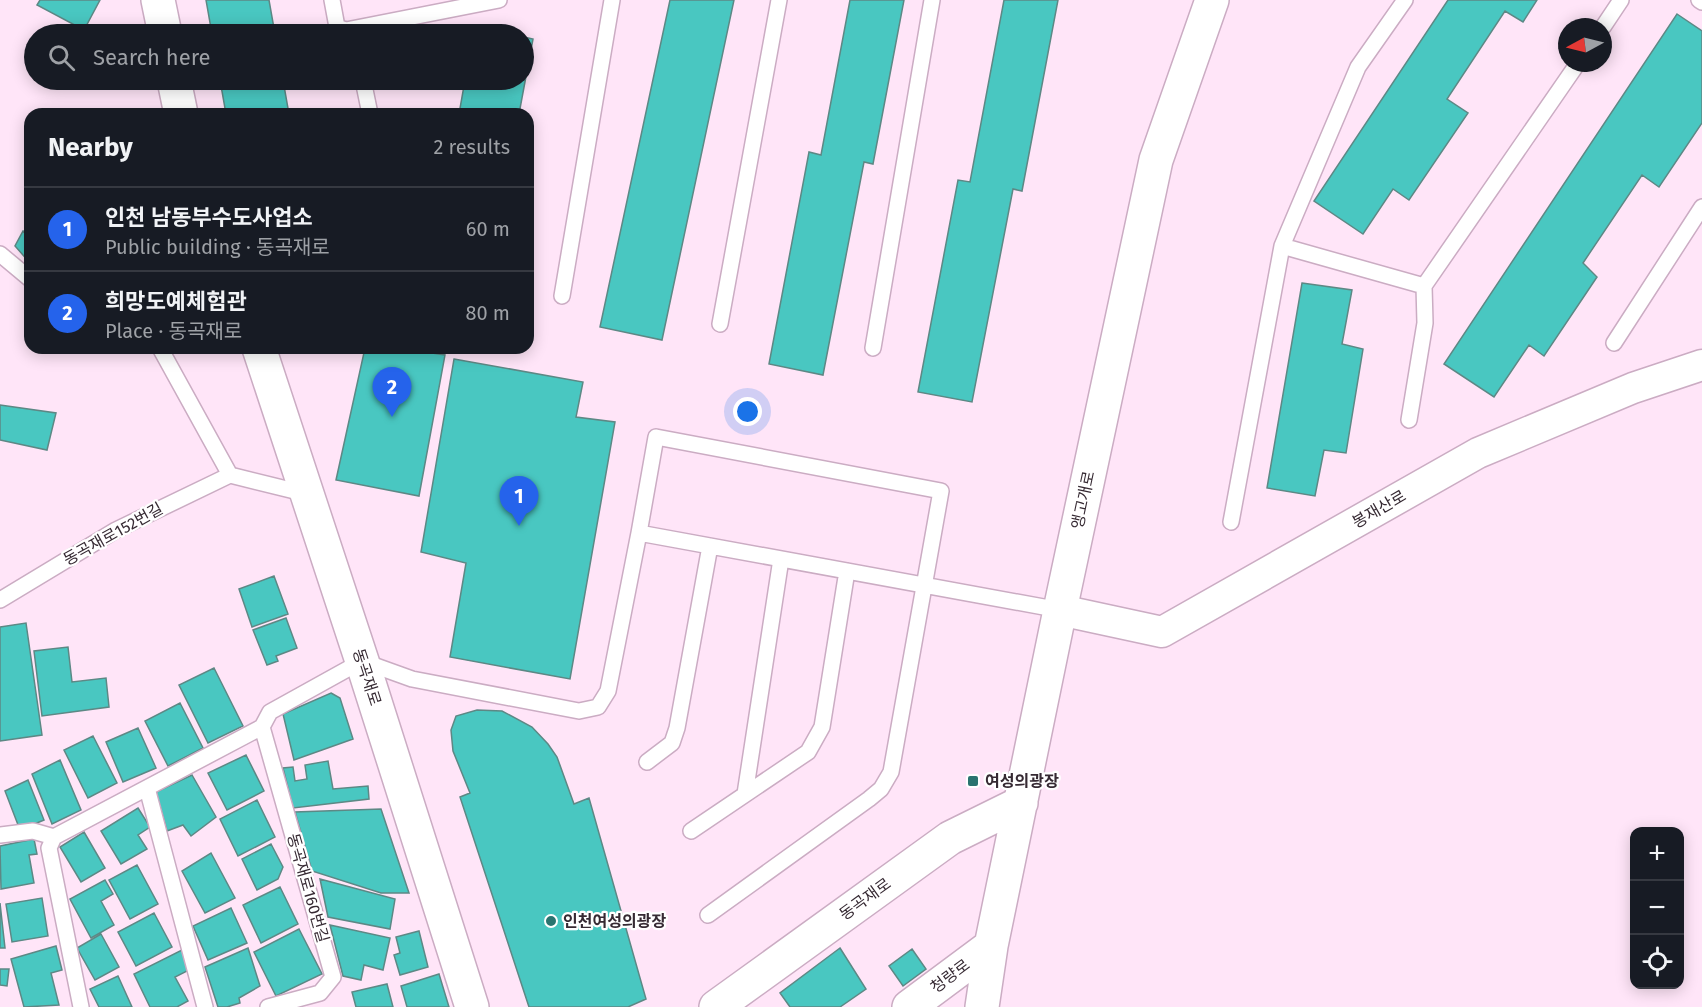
<!DOCTYPE html>
<meta charset="utf-8">
<style>
body{margin:0;font-family:"Fira Sans","Noto Sans KR",sans-serif;background:#242831;color:#f1f3f6}
.controls{position:absolute;right:18px;bottom:18px;display:grid;overflow:hidden;border-radius:12px;box-shadow:0 3px 15px #0003}
.controls button{width:54px;height:54px;display:grid;place-items:center;padding:0;border:0;border-bottom:2px solid #363941;background:#171b24;color:#f1f3f6;font:30px sans-serif}
.compass{position:absolute;left:1558px;top:18px;width:54px;height:54px;border-radius:50%;background:#171b24;box-shadow:0 3px 15px #0003;rotate:263deg}
.you{position:absolute;left:748px;top:412px;width:21px;height:21px;margin:-15px;border:4px solid #fff;border-radius:50%;background:#1a73e8;box-shadow:0 0 0 9px #1a73e833}
.badge{display:grid;place-items:center;width:39px;height:39px;border-radius:50%;background:#2563eb;color:#fff;font-size:20px;font-weight:700}
.pin{position:absolute;translate:-50% -50px;filter:drop-shadow(0 2px 3px #0008)}
.pin::after{content:'';position:absolute;top:32px;width:21px;height:18px;background:inherit;clip-path:polygon(0 0,100% 0,50% 100%)}
.list{margin:0;padding:0;list-style:none}
h2{display:flex;justify-content:space-between;align-items:center;height:78px;margin:0;padding:0 24px;font-size:26px}
h2 small{font-size:20px;font-weight:400;color:#9ea1a6}
.list li{display:grid;grid-template-columns:39px 1fr auto;gap:18px;align-items:center;box-sizing:border-box;height:84px;padding:0 24px;border-top:2px solid #363941}
.list b{display:block;font-size:22px;white-space:nowrap}
.list p{margin:0;font-size:20px;white-space:nowrap;color:#9ea1a6}
.list em{font-size:20px;font-style:normal;color:#9ea1a6}
.icon{flex:none;width:33px;height:33px;fill:none;stroke:currentColor;stroke-width:2;stroke-linecap:round;stroke-linejoin:round}
.map{position:relative;flex:none;width:1702px;height:1007px;overflow:hidden}
.search{position:absolute;background:#171b24;box-shadow:0 3px 15px #0003;left:24px;top:24px;width:510px;height:66px;display:flex;align-items:center;gap:15px;box-sizing:border-box;padding:0 21px;border-radius:33px;color:#9ea1a6;font-size:22px}
.panel{position:absolute;background:#171b24;box-shadow:0 3px 15px #0003;left:24px;top:108px;width:510px;height:246px;border-radius:18px}
.map>svg:first-child{display:block}
</style>
<div class="map">
<svg width="1702" height="1007" viewBox="0 0 1702 1007">
<rect width="100%" height="100%" fill="#ffe5f8"/>
<path fill="#49c7c1" stroke="#5d8885" stroke-width="1.5" d="M 40,0 L 100,0 L 84,30 L 37,5 Z
M 206,0 L 269,0 L 275,34 L 212,34 Z
M 670,0 L 734,0 L 662,340 L 600,327 Z
M 850,0 L 904,0 L 873,164 L 864,162 L 823,375 L 769,364 L 809,152 L 821,155 Z
M 1004,0 L 1058,0 L 1022,191 L 1013,189 L 972,402 L 918,392 L 958,180 L 970,182 Z
M 1448,0 L 1537,0 L 1523,22 L 1505,11 L 1447,99 L 1468,113 L 1409,200 L 1393,189 L 1363,234 L 1314,201 Z
M 1677,14 L 1702,31 L 1702,123 L 1659,187 L 1642,175 L 1583,263 L 1597,277 L 1544,356 L 1529,345 L 1494,397 L 1444,364 Z
M 476,27 L 511,34 L 474,34 Z
M 524,37 L 533,39 L 519,114 L 459,114 L 465,80 L 524,80 Z
M 220,80 L 283,80 L 289,114 L 226,114 Z
M 23,231 L 30,235 L 30,263 L 15,246 Z
M 1302,283 L 1352,290 L 1342,344 L 1363,349 L 1346,453 L 1324,450 L 1315,496 L 1267,488 Z
M 365,348 L 399,348 L 445,355 L 419,496 L 336,480 Z
M 454,359 L 583,382 L 576,417 L 615,422 L 570,679 L 450,657 L 466,563 L 421,552 Z
M 0,405 L 56,413 L 47,450 L 0,440 Z
M 274,576 L 288,614 L 252,627 L 239,589 Z
M 286,618 L 297,648 L 276,656 L 278,661 L 267,665 L 253,630 Z
M 26,623 L 42,735 L 0,741 L 0,627 Z
M 68,647 L 72,682 L 106,678 L 109,707 L 42,716 L 34,651 Z
M 214,668 L 243,726 L 208,743 L 179,685 Z
M 331,693 L 340,698 L 353,739 L 294,760 L 283,714 Z
M 180,703 L 203,748 L 168,766 L 145,721 Z
M 477,710 L 502,711 L 532,727 L 548,744 L 557,757 L 574,804 L 589,798 L 646,999 L 628,1007 L 529,1007 L 460,797 L 470,793 L 453,751 L 451,730 L 456,716 Z
M 138,728 L 156,768 L 123,782 L 106,742 Z
M 93,736 L 117,783 L 88,798 L 64,750 Z
M 246,755 L 264,791 L 227,810 L 208,773 Z
M 60,760 L 81,810 L 52,824 L 32,774 Z
M 328,761 L 333,789 L 368,786 L 369,799 L 293,808 L 283,768 L 293,767 L 295,781 L 307,779 L 305,765 Z
M 192,775 L 216,817 L 191,836 L 183,825 L 167,831 L 156,792 Z
M 28,780 L 44,820 L 20,830 L 5,791 Z
M 257,800 L 275,837 L 238,856 L 220,819 Z
M 138,808 L 150,827 L 138,835 L 147,849 L 121,864 L 101,831 Z
M 381,809 L 409,893 L 381,893 L 312,871 L 295,812 Z
M 84,832 L 105,868 L 81,882 L 60,847 Z
M 34,839 L 37,854 L 29,855 L 34,883 L 1,889 L 0,846 Z
M 271,844 L 283,867 L 278,879 L 257,890 L 242,859 Z
M 211,853 L 235,898 L 205,913 L 182,871 Z
M 137,865 L 158,904 L 130,919 L 109,880 Z
M 320,879 L 395,899 L 390,929 L 328,917 Z
M 105,880 L 113,894 L 101,901 L 114,925 L 91,938 L 70,899 Z
M 280,887 L 298,924 L 261,943 L 243,905 Z
M 42,898 L 48,936 L 12,942 L 6,904 Z
M 0,903 L 5,948 L 0,948 Z
M 231,908 L 247,943 L 208,960 L 193,926 Z
M 154,913 L 172,947 L 136,966 L 118,932 Z
M 330,925 L 390,938 L 383,970 L 364,965 L 361,980 L 343,976 Z
M 299,929 L 322,974 L 276,996 L 254,952 Z
M 419,931 L 428,967 L 400,975 L 394,955 L 400,953 L 396,937 Z
M 101,934 L 119,967 L 95,980 L 77,948 Z
M 56,946 L 62,970 L 51,973 L 59,1005 L 24,1007 L 11,959 Z
M 248,948 L 260,986 L 239,998 L 240,1003 L 227,1007 L 218,1007 L 205,967 Z
M 840,948 L 866,989 L 840,1007 L 790,1007 L 780,993 Z
M 912,949 L 926,969 L 903,986 L 889,966 Z
M 182,950 L 191,969 L 175,977 L 188,1001 L 177,1007 L 150,1007 L 134,974 Z
M 0,969 L 9,969 L 7,986 L 0,985 Z
M 439,974 L 449,1007 L 407,1007 L 401,986 Z
M 118,976 L 132,1007 L 99,1007 L 90,989 Z
M 387,984 L 393,1007 L 356,1007 L 352,992 Z"/>
<g fill="none" stroke-linecap="round" stroke-linejoin="round">
<defs>
<path id="service" d="M 332,0 L 337,27 L 346,30 L 499,0
M 1699,0 L 1702,2
M 1603,27 L 1621,0
M 363,80 L 370,114
M 1282,246 L 1424,286
M 0,254 L 30,279
M 562,296 L 612,0
M 720,324 L 779,0
M 1614,343 L 1702,207
M 160,348 L 230,475 L 307,494
M 873,348 L 932,0
M 1409,420 L 1425,323 L 1424,286 L 1578,63
M 1231,522 L 1282,246 L 1358,67 L 1405,0
M 639,533 L 656,437 L 941,491 L 891,772 L 881,789 L 869,799 L 708,915
M 0,600 L 116,530 L 230,475
M 262,727 L 333,977 L 320,993 L 268,1007
M 647,762 L 672,743 L 677,728 L 710,546
M 147,788 L 205,1007
M 745,794 L 781,559
M 691,831 L 808,752 L 822,727 L 847,571
M 0,835 L 33,831 L 54,837
M 81,1007 L 49,848 L 54,837 L 262,727 L 270,712 L 362,661 L 412,679 L 579,711 L 598,707 L 608,691 L 639,533 L 1060,610"/>
<path id="minor" d="M 1060,610 L 1162,632 L 1478,453 L 1633,388 L 1702,365"/>
<path id="tertiary" d="M 158,0 L 165,34
M 174,80 L 181,114
M 259,348 L 362,661 L 472,1007
M 716,1007 L 950,838 L 1021,803
M 909,1007 L 991,946
M 982,1007 L 991,946 L 1060,610 L 1156,160 L 1212,0"/>
</defs>
<use href="#service" stroke="#cbacc3" stroke-width="18"/>
<use href="#minor" stroke="#cbacc3" stroke-width="33"/>
<use href="#tertiary" stroke="#cbacc3" stroke-width="36"/>
<use href="#service" stroke="#fff" stroke-width="15"/>
<use href="#minor" stroke="#fff" stroke-width="30"/>
<use href="#tertiary" stroke="#fff" stroke-width="33"/>
</g>
<g fill="#2a7470" stroke="#fff" stroke-width="2">
<rect x="967" y="775" width="12" height="12" rx="3"/>
<circle cx="551" cy="921" r="6"/>
</g>
<g text-anchor="middle" dominant-baseline="central" stroke-width="4.5" stroke-linejoin="round" paint-order="stroke">
<g font-size="16" fill="#362a33" stroke="#fff">
<text transform="translate(1083 500) rotate(-78)">앵고개로</text>
<text transform="translate(1379 509) rotate(-30)">봉재산로</text>
<text transform="translate(113 534) rotate(-29)">동곡재로152번길</text>
<text transform="translate(367 677) rotate(72)">동곡재로</text>
<text transform="translate(308 888) rotate(74)">동곡재로160번길</text>
<text transform="translate(865 899) rotate(-36)">동곡재로</text>
<text transform="translate(950 976) rotate(-37)">청량로</text>
</g>
<g font-size="16" font-weight="bold" fill="#362a33" stroke="#fff" text-anchor="start">
<text x="985" y="781">여성의광장</text>
<text x="563" y="921">인천여성의광장</text>
</g>
</g>
</svg>
<div class="controls">
<button>+</button>
<button>−</button>
<button><svg class="icon" aria-label="locate" viewBox="0 0 24 24"><circle cx="12" cy="12" r="6"/><path d="M12 2v4M12 18v4M2 12h4M18 12h4"/></svg></button>
</div>
<svg class="compass" viewBox="-18 -18 36 36"><path d="M0-13l5 13h-10z" fill="#e53935"/><path d="M0 13l5-13h-10z" fill="#9ea1a6"/></svg>
<div class="you"></div>
<div class="pin badge" style="left:519px;top:526px">1</div>
<div class="pin badge" style="left:392px;top:417px">2</div>
<div class="search"><svg class="icon" aria-label="search" viewBox="0 0 24 24"><circle cx="10" cy="10" r="6"/><path d="M15 15l6 6"/></svg>Search here</div>
<section class="panel">
<h2>Nearby<small>2 results</small></h2>
<ul class="list">
<li><span class="badge">1</span><div><b>인천 남동부수도사업소</b><p>Public building · 동곡재로</p></div><em>60 m</em></li>
<li><span class="badge">2</span><div><b>희망도예체험관</b><p>Place · 동곡재로</p></div><em>80 m</em></li>
</ul>
</section>
</div>
